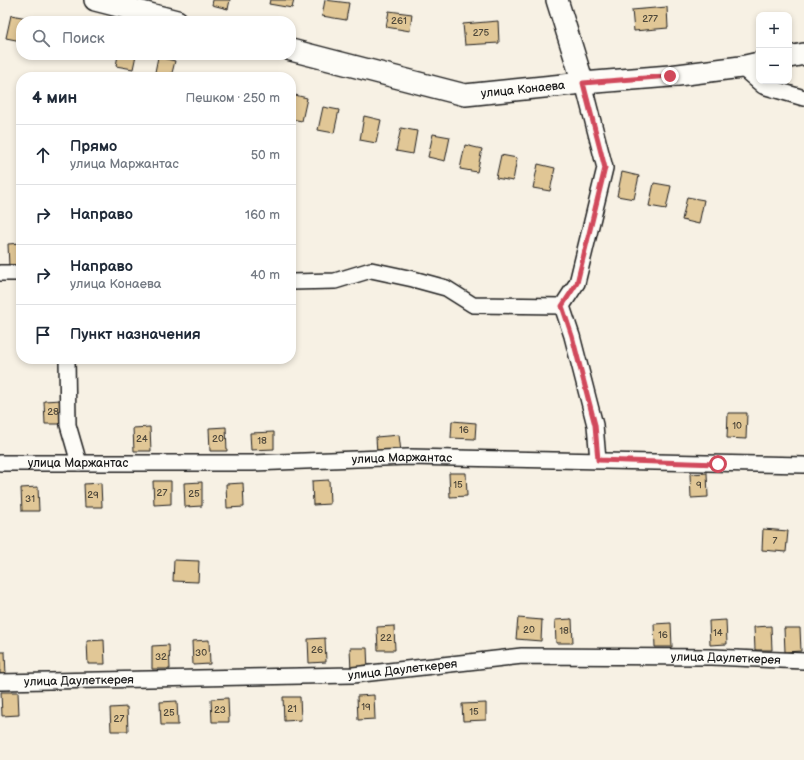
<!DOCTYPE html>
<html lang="ru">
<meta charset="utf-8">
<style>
body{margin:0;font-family:"Balsamiq Sans",sans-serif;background:#f6f6f7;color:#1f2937}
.controls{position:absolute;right:12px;top:12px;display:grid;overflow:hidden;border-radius:8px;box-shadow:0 2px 6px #0003}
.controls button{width:36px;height:36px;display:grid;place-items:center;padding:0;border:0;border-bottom:1px solid #e0e1e3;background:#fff;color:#1f2937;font:20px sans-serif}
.stop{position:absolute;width:12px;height:12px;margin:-9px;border:3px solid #d1495b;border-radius:50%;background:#fff}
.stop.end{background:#d1495b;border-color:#fff;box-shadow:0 1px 4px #0008}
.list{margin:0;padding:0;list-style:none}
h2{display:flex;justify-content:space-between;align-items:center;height:52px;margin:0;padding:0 16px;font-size:17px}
h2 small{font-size:13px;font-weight:400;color:#747a83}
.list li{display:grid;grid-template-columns:26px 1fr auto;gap:12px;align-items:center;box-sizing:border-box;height:60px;padding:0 16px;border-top:1px solid #e0e1e3}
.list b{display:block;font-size:15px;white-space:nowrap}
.list p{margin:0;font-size:13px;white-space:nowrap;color:#747a83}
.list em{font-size:13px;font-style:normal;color:#747a83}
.icon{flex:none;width:22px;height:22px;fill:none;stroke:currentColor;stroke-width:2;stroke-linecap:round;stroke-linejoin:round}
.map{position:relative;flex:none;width:804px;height:760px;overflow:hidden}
.search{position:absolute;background:#fff;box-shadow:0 2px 6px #0003;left:16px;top:16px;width:280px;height:44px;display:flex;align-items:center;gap:10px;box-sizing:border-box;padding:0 14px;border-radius:16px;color:#747a83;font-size:15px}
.panel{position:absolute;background:#fff;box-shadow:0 2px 6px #0003;left:16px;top:72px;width:280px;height:292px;border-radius:16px}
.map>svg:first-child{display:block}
</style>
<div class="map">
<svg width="804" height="760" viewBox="0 0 804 760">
<rect width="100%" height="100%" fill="#f7f1e4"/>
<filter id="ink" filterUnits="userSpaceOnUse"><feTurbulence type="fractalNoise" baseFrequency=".025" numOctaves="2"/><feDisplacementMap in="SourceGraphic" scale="8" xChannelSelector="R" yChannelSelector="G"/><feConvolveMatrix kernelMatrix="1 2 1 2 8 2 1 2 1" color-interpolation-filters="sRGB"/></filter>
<g filter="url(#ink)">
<path fill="#e1c796" stroke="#1c1c1c" d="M 213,0 L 230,0 L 228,9 L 212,5 Z
M 270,0 L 294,0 L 292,8 L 269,4 Z
M 325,0 L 349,3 L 346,20 L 322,16 Z
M 667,7 L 668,28 L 634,31 L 632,10 Z
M 389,11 L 412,14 L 410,31 L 386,27 Z
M 11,15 L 27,18 L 27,21 L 21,21 L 21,41 L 6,38 Z
M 498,21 L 499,43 L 465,45 L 463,24 Z
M 118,55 L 136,55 L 133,69 L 116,66 Z
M 158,57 L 175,61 L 171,77 L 154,77 Z
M 291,94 L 307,98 L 302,121 L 291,119 Z
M 323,107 L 339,110 L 334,133 L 318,130 Z
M 364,116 L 381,120 L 376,143 L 360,140 Z
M 401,128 L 417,131 L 413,154 L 396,151 Z
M 433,134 L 450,137 L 445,161 L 428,157 Z
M 465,145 L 482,149 L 477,172 L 460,169 Z
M 501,155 L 517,158 L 513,181 L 496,178 Z
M 538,164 L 555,168 L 550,191 L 533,188 Z
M 622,172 L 639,176 L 634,199 L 617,196 Z
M 654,183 L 671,186 L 666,209 L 649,206 Z
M 687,197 L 704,200 L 699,224 L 682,220 Z
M 21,243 L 21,267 L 9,267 L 8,244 Z
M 61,400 L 62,424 L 45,424 L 44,401 Z
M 728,413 L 747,413 L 746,439 L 727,438 Z
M 452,421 L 476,423 L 475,439 L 451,438 Z
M 150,427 L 151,451 L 134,451 L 133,428 Z
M 226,427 L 227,451 L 210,451 L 209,428 Z
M 274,432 L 274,449 L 251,450 L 250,433 Z
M 399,435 L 401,452 L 377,454 L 376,437 Z
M 449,473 L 466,473 L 467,496 L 450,497 Z
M 707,473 L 708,497 L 691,498 L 690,474 Z
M 329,480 L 330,504 L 313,505 L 312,481 Z
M 153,481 L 171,481 L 171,504 L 154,505 Z
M 202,482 L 202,506 L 185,507 L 184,483 Z
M 101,483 L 102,507 L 85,507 L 84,484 Z
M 243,483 L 244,507 L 227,508 L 226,484 Z
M 38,487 L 39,511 L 22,511 L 21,488 Z
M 763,529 L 788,531 L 786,552 L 762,550 Z
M 174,560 L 199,561 L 198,582 L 173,581 Z
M 518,618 L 542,620 L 541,641 L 516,639 Z
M 572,619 L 573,643 L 556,643 L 555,620 Z
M 726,620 L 727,644 L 710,645 L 709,621 Z
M 671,623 L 672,647 L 655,647 L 654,624 Z
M 394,626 L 395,650 L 378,650 L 377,627 Z
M 771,626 L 772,650 L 755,650 L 754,627 Z
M 784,628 L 800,628 L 801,651 L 785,652 Z
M 325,638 L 326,662 L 309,663 L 308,639 Z
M 104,640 L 105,664 L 88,664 L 87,641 Z
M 209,640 L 210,664 L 193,665 L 192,641 Z
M 169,645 L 170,669 L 152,669 L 152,646 Z
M 350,648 L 367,648 L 368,671 L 351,672 Z
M 0,652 L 5,652 L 6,676 L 0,676 Z
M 1,692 L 18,692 L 19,715 L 2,716 Z
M 374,695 L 375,719 L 358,720 L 357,696 Z
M 283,697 L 300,697 L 301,720 L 284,721 Z
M 228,698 L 229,722 L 212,722 L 211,699 Z
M 177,701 L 178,725 L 161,725 L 160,702 Z
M 486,703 L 486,720 L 463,721 L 462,704 Z
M 127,707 L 128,731 L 111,731 L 110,708 Z"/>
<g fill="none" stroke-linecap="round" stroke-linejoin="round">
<defs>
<g id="street">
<path d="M 741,67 L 763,86 L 804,98"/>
<path d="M 0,273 L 21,273"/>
<path d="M 291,282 L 335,281 L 371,270 L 413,279 L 446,288 L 473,305 L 562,306 L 572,336 L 595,425 L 598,460"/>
<path d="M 562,306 L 577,283 L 605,168 L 583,83"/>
<path d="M 67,359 L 68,425 L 79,463"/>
<path id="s1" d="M 0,463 L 253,463 L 408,457 L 804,465"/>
<path id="s2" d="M 0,682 L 353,675 L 522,656 L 712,657 L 804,661"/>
</g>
<g id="secondary">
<path d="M 95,0 L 177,21"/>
<path d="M 557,0 L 583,83"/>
<path id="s3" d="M 291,50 L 465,95 L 583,83 L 670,76 L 741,67 L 759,63"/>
<path d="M 789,57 L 804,54"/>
</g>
</defs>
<use href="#street" stroke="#1c1c1c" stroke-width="18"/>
<use href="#secondary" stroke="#1c1c1c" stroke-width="24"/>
<use href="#street" stroke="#fdfcf7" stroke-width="15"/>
<use href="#secondary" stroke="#fdfcf7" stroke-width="21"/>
</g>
</g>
<g fill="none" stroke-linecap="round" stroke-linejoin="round" filter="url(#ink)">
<path stroke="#d1495b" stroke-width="5" d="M 670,76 L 583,83 L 605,168 L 577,283 L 562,306 L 572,336 L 595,425 L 598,460 L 718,464"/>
</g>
<g text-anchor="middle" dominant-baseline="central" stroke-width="3" stroke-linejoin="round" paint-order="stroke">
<g font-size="10" fill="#4d473a">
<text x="650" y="19">277</text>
<text x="399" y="21">261</text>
<text x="481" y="33">275</text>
<text x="53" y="412">28</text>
<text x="737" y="426">10</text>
<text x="464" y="430">16</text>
<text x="142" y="439">24</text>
<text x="218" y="439">20</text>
<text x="262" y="441">18</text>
<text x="458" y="485">15</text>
<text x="699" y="485">9</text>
<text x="162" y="493">27</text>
<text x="194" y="494">25</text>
<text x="93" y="495">29</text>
<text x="30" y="499">31</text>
<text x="775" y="541">7</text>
<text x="529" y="630">20</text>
<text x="564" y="631">18</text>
<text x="718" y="633">14</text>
<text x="663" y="635">16</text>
<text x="386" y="638">22</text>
<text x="317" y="650">26</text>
<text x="201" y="653">30</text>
<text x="161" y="657">32</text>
<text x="366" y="707">19</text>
<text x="292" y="709">21</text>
<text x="220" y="710">23</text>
<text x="474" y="712">15</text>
<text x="169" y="713">25</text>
<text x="119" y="719">27</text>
</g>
<g font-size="12" fill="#1c1c1c" stroke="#fdfcf7">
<text stroke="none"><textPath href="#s3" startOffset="238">улица Конаева</textPath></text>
<text stroke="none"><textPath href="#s1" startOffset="402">улица Маржантас</textPath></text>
<text stroke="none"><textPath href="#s1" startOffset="78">улица Маржантас</textPath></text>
<text stroke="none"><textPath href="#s2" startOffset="727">улица Даулеткерея</textPath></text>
<text stroke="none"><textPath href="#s2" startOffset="403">улица Даулеткерея</textPath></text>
<text stroke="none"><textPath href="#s2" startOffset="79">улица Даулеткерея</textPath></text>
</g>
</g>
</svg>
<div class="controls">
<button>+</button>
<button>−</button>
</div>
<div class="stop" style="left:718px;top:464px"></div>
<div class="stop end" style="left:670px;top:76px"></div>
<div class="search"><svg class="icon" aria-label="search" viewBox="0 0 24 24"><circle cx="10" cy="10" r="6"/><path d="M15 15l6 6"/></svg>Поиск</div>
<section class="panel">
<h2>4 мин<small>Пешком · 250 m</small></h2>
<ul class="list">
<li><svg class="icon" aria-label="ahead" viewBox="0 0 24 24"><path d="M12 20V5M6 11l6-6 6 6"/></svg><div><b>Прямо</b><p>улица Маржантас</p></div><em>50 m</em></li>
<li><svg class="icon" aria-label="right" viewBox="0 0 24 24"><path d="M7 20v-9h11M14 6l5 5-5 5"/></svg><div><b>Направо</b></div><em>160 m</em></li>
<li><svg class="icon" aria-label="right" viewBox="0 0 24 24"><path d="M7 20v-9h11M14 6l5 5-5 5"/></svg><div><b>Направо</b><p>улица Конаева</p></div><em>40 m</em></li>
<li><svg class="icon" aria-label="arrive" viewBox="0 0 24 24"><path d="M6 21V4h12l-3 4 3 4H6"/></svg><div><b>Пункт назначения</b></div></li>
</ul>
</section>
</div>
